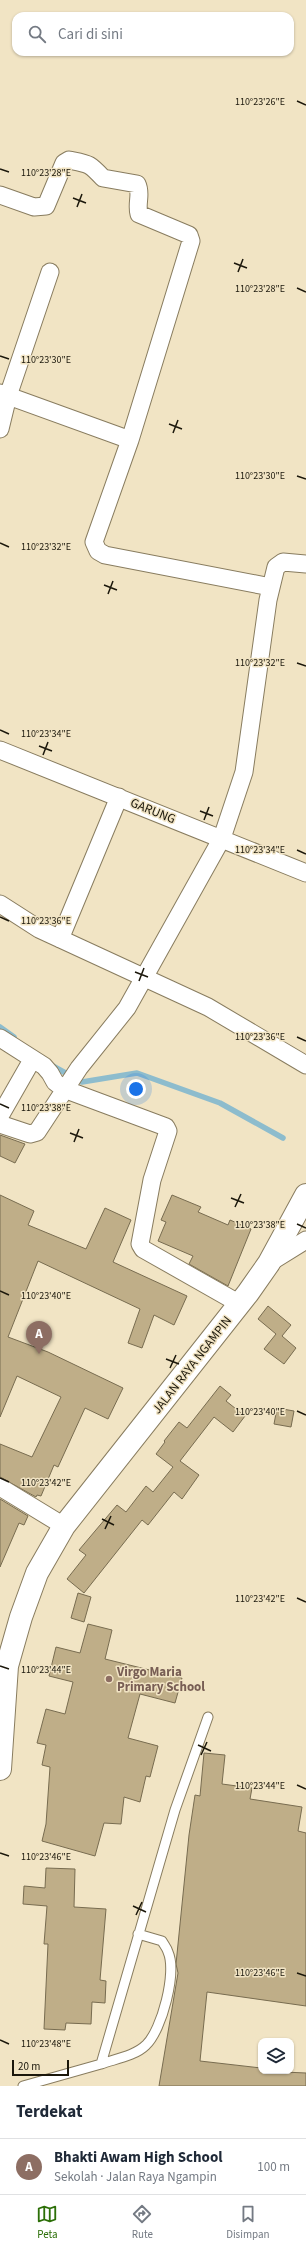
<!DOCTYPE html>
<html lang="id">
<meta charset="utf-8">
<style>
body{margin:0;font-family:"Source Sans 3",sans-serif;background:#f2f2f3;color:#1f2937}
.controls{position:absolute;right:12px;bottom:12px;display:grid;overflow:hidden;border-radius:8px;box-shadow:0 1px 3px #0004}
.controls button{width:36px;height:36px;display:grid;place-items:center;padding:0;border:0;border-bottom:1px solid #e0e1e3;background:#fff;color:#1f2937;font:20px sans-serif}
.scale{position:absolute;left:12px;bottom:10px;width:57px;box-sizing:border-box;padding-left:4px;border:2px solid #1b170b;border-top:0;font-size:11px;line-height:14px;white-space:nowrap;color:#1b170b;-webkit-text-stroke:3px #f1e4c4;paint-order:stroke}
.you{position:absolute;left:136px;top:1089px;width:14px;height:14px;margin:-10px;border:3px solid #fff;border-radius:50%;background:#1a73e8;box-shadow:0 0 0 6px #1a73e833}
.badge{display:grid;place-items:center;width:26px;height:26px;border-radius:50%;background:#2c6f08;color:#fff;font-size:13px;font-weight:700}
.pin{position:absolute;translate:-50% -33px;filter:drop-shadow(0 1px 2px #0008)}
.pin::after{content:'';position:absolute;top:21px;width:14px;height:12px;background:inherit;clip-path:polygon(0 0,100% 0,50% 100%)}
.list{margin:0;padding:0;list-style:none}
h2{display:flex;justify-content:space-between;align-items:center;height:52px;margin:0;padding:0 16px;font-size:17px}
h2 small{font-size:13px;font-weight:400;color:#747a83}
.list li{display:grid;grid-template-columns:26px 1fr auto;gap:12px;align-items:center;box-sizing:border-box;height:56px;padding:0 16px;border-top:1px solid #e0e1e3}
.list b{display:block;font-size:15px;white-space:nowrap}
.list p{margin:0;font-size:13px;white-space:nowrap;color:#747a83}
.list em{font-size:13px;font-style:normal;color:#747a83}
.icon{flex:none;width:22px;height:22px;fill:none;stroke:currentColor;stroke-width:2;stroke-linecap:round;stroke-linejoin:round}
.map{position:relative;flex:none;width:306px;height:2086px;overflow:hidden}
.search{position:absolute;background:#fff;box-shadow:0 1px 3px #0004;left:12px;right:12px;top:12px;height:44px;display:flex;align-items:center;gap:10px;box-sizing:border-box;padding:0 14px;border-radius:12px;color:#747a83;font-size:15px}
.sheet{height:108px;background:#fff}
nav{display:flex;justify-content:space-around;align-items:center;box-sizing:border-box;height:56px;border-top:1px solid #e0e1e3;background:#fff;font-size:11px;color:#747a83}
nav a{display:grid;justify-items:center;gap:2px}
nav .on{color:#2c6f08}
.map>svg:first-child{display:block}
</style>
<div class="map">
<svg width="306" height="2086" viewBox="0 0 306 2086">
<rect width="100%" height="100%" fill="#f1e4c4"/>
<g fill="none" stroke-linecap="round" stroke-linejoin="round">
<path stroke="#8dbccd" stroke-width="5.5" d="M 0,1027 L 14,1037
M 51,1065 L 82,1082 L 137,1073 L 220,1103 L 283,1138"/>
</g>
<path fill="#bfae88" stroke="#786c50" d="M 0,1135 L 25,1144 L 15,1163 L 0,1156 Z
M 0,1195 L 34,1211 L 28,1225 L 86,1249 L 105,1208 L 131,1220 L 113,1262 L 187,1296 L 174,1325 L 154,1315 L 142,1348 L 128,1343 L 140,1309 L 38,1261 L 8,1337 L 48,1352 L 123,1388 L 108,1419 L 85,1408 L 58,1467 L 54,1465 L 41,1496 L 37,1495 L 36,1497 L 0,1477 L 0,1444 L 32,1457 L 61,1397 L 17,1376 L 0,1417 Z
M 172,1195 L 201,1207 L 198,1212 L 228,1225 L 230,1220 L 251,1229 L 228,1286 L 189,1264 L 193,1256 L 158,1241 L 166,1222 L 161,1220 Z
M 268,1306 L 291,1325 L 282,1336 L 296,1348 L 284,1364 L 264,1349 L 276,1334 L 258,1319 Z
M 220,1386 L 231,1395 L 226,1401 L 245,1416 L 233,1432 L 214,1417 L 180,1461 L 199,1475 L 182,1499 L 174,1492 L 148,1525 L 142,1520 L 84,1593 L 67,1579 L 86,1555 L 79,1550 L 117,1505 L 126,1512 L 146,1486 L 153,1492 L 173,1467 L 156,1454 L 165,1442 L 164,1441 L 179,1422 L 187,1428 Z
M 277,1408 L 294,1411 L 291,1427 L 274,1424 Z
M 0,1499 L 28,1516 L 24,1525 L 19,1523 L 0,1567 Z
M 78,1593 L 91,1597 L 84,1622 L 71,1618 Z
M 88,1624 L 112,1630 L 105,1659 L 182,1678 L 175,1703 L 140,1694 L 128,1738 L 158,1746 L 150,1777 L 146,1776 L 140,1802 L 124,1797 L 121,1824 L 104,1823 L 95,1856 L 42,1841 L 46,1824 L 50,1767 L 42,1765 L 46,1745 L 37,1743 L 46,1709 L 65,1714 L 73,1682 L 49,1676 L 56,1647 L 80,1653 Z
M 204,1753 L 225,1755 L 222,1784 L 252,1788 L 250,1799 L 302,1807 L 298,1831 L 306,1833 L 306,2006 L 207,1992 L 200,2061 L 261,2068 L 261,2071 L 306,2073 L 306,2086 L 159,2086 L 178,1973 L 176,1964 L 189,1835 L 195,1795 L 200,1796 Z
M 46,1868 L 75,1869 L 74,1907 L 106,1909 L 100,1980 L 106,1981 L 105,2003 L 92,2002 L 91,2024 L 66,2023 L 65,2030 L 44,2029 L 48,1944 L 44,1944 L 47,1906 L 23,1904 L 24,1886 L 45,1888 Z"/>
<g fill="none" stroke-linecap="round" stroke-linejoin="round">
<defs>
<path id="lane" d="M 101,2064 C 115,2059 135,2056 146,2045 C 162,2030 177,1972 168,1952 C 167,1948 164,1945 162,1941 L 138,1934
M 23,2086 L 101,2064 L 175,1810 L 208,1717"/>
<path id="street" d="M 0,195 L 34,207 L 46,206 L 64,163 L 69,160 C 89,164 89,163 103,178 L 137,184 C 142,194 136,203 139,214 L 189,235 L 191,241 L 130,440
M 0,393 L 130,440 L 94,542 L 98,551 L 105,555 L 271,587
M 0,429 L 8,396 L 50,272
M 0,750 L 306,873
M 0,904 L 39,929 L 208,1007 L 306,1065
M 60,939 L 119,797
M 0,1038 L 44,1066 L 50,1073 L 55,1082 L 64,1089 L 166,1127 L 168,1131 L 152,1180 L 140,1244 L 143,1249 L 240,1304
M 0,1116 L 32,1060
M 0,1124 L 30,1134 L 37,1132 L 79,1068 L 127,1008 L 222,838 L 244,772 L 268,600 L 276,567 L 283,562 L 306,564
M 269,1263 L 306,1240
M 0,1487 L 64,1526"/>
<path id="primary" d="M 0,1769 L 7,1666 L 21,1617 L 37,1573 L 64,1526 L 248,1293 L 269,1263 L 306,1195"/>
</defs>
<use href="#lane" stroke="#887c5f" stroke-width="11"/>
<use href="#street" stroke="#887c5f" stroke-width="19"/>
<use href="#primary" stroke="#887c5f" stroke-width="24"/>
<use href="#lane" stroke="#fff" stroke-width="9"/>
<use href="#street" stroke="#fff" stroke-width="17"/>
<use href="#primary" stroke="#fff" stroke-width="22"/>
</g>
<path fill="none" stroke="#1b170b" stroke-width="1.5" d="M 297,101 L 306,105M 0,169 L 9,172M 73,198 L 86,203M 77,207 L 82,194M 234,263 L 247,268M 238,272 L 243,259M 297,288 L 306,292M 0,356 L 9,359M 169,424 L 182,429M 173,433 L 178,420M 297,476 L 306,479M 0,543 L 9,547M 104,585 L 117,590M 108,594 L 113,581M 297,663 L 306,666M 0,730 L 9,734M 39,746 L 52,751M 43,755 L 48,742M 200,811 L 213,816M 204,820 L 209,807M 297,850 L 306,854M 0,917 L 9,921M 135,972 L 148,977M 139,981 L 144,968M 297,1037 L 306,1041M 0,1104 L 9,1108M 70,1133 L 83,1138M 74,1142 L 79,1129M 231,1198 L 244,1203M 235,1207 L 241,1194M 297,1224 L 306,1228M 0,1291 L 9,1295M 166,1359 L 179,1364M 170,1368 L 176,1355M 297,1411 L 306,1415M 0,1478 L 9,1482M 102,1519 L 114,1525M 105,1529 L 111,1516M 297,1598 L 306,1602M 0,1666 L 9,1669M 198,1745 L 211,1751M 201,1755 L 207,1742M 297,1785 L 306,1789M 0,1853 L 9,1856M 133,1906 L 146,1912M 136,1915 L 142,1902M 297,1973 L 306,1976M 0,2040 L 9,2044"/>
<circle fill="#8d6e63" stroke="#f1e4c4" stroke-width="1.5" cx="109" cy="1679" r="4"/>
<g text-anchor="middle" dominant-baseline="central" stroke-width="3" stroke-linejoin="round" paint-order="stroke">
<g font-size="13" fill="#1b170b" stroke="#f1e4c4">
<text transform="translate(153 811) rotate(22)">GARUNG</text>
<text transform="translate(192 1365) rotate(-52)">JALAN RAYA NGAMPIN</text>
</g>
<g font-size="13" font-weight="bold" fill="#785e54" stroke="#f1e4c4" text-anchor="start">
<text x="117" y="1672">Virgo Maria<tspan x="117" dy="15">Primary School</tspan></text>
</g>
</g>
<g font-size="10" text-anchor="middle" fill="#1b170b" stroke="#f1e4c4" stroke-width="3" stroke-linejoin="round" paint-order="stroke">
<text x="260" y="105">110°23'26"E</text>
<text x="46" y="176">110°23'28"E</text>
<text x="260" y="292">110°23'28"E</text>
<text x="46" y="363">110°23'30"E</text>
<text x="260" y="479">110°23'30"E</text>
<text x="46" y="550">110°23'32"E</text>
<text x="260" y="666">110°23'32"E</text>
<text x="46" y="737">110°23'34"E</text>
<text x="260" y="853">110°23'34"E</text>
<text x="46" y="924">110°23'36"E</text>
<text x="260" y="1040">110°23'36"E</text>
<text x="46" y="1111">110°23'38"E</text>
<text x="260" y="1228">110°23'38"E</text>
<text x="46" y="1299">110°23'40"E</text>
<text x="260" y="1415">110°23'40"E</text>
<text x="46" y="1486">110°23'42"E</text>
<text x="260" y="1602">110°23'42"E</text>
<text x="46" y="1673">110°23'44"E</text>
<text x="260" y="1789">110°23'44"E</text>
<text x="46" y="1860">110°23'46"E</text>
<text x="260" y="1976">110°23'46"E</text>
<text x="46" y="2047">110°23'48"E</text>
</g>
</svg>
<div class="controls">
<button><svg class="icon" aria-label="layers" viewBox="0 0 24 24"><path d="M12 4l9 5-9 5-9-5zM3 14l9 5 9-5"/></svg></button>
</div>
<div class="scale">20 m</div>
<div class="you"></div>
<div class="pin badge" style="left:39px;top:1354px;background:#8d6e63">A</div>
<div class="search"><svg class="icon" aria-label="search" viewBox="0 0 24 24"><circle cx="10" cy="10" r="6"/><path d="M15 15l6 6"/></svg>Cari di sini</div>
</div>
<section class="sheet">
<h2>Terdekat<small></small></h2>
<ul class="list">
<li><span class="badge" style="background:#8d6e63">A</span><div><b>Bhakti Awam High School</b><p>Sekolah · Jalan Raya Ngampin</p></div><em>100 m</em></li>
</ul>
</section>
<nav>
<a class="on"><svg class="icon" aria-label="map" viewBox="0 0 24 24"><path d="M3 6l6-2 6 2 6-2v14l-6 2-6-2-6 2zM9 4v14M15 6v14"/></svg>Peta</a>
<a><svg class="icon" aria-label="directions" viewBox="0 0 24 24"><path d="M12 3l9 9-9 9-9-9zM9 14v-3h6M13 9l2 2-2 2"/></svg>Rute</a>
<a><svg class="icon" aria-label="saved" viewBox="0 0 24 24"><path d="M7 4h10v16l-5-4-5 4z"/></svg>Disimpan</a>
</nav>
